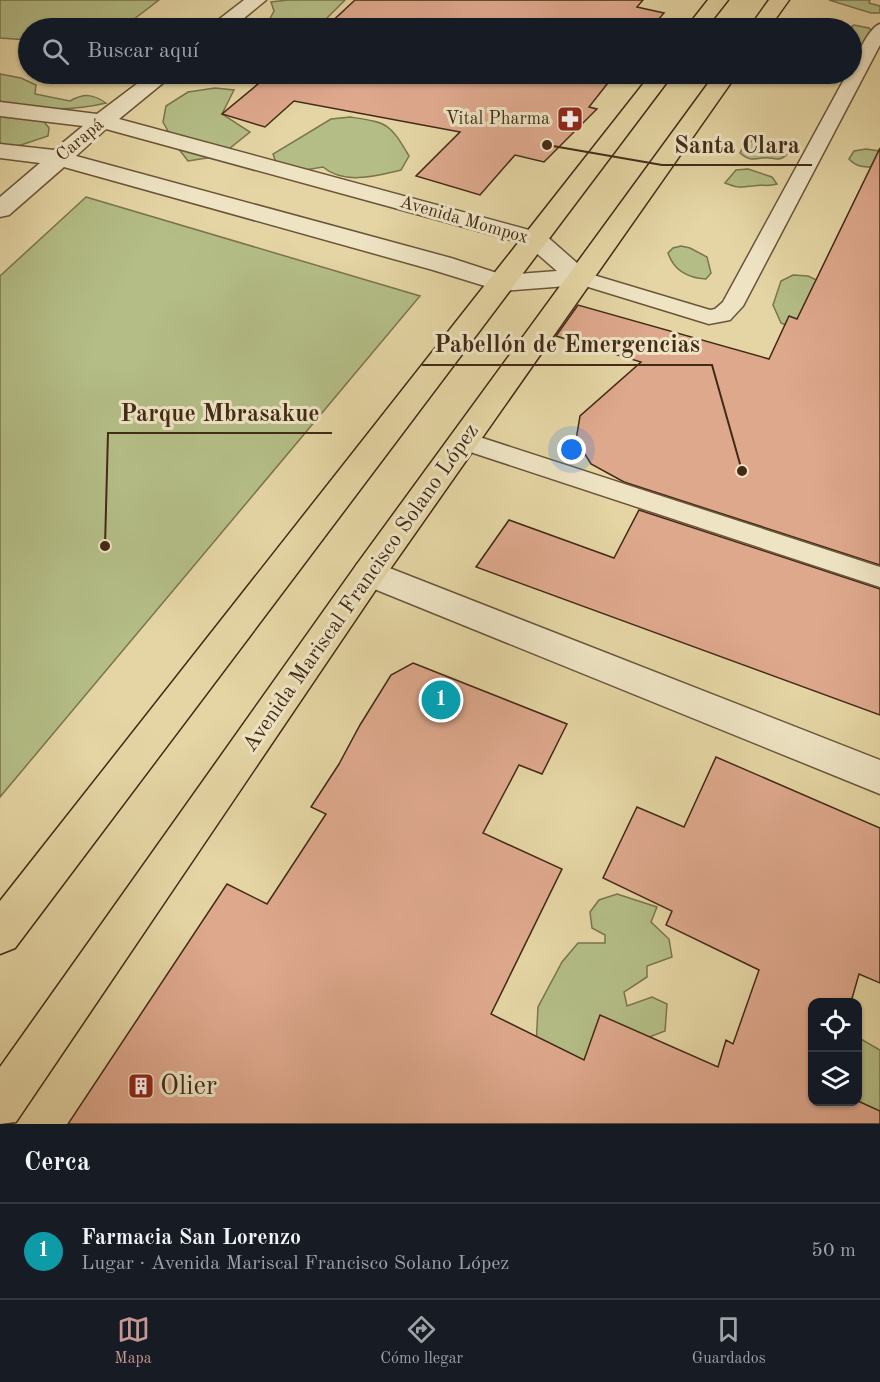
<!DOCTYPE html>
<html lang="es">
<meta charset="utf-8">
<style>
body{margin:0;font-family:"Old Standard TT",serif;background:#20242c;color:#f1f3f6}
.controls{position:absolute;right:18px;bottom:18px;display:grid;overflow:hidden;border-radius:12px;box-shadow:0 2px 4px #0004}
.controls button{width:54px;height:54px;display:grid;place-items:center;padding:0;border:0;border-bottom:2px solid #363941;background:#171b24;color:#f1f3f6;font:30px sans-serif}
.you{position:absolute;left:572px;top:450px;width:21px;height:21px;margin:-15px;border:4px solid #fff;border-radius:50%;background:#1a73e8;box-shadow:0 0 0 9px #1a73e833}
.badge{display:grid;place-items:center;width:39px;height:39px;border-radius:50%;background:#c59692;color:#fff;font-size:20px;font-weight:700}
.pin{position:absolute;translate:-50% -50%;border:3px solid #fff;box-shadow:0 2px 6px #0006}
.list{margin:0;padding:0;list-style:none}
h2{display:flex;justify-content:space-between;align-items:center;height:78px;margin:0;padding:0 24px;font-size:26px}
h2 small{font-size:20px;font-weight:400;color:#9ea1a6}
.list li{display:grid;grid-template-columns:39px 1fr auto;gap:18px;align-items:center;box-sizing:border-box;height:96px;padding:0 24px;border-top:2px solid #363941}
.list b{display:block;font-size:22px;white-space:nowrap}
.list p{margin:0;font-size:20px;white-space:nowrap;color:#9ea1a6}
.list em{font-size:20px;font-style:normal;color:#9ea1a6}
.icon{flex:none;width:33px;height:33px;fill:none;stroke:currentColor;stroke-width:2;stroke-linecap:round;stroke-linejoin:round}
.map{position:relative;flex:none;width:880px;height:1124px;overflow:hidden}
.search{position:absolute;background:#171b24;box-shadow:0 2px 4px #0004;left:18px;right:18px;top:18px;height:66px;display:flex;align-items:center;gap:15px;box-sizing:border-box;padding:0 21px;border-radius:33px;color:#9ea1a6;font-size:22px}
.sheet{height:174px;background:#171b24}
nav{display:flex;justify-content:space-around;align-items:center;box-sizing:border-box;height:84px;border-top:2px solid #363941;background:#171b24;font-size:16px;color:#9ea1a6}
nav a{display:grid;justify-items:center;gap:3px}
nav .on{color:#c59692}
.map>svg:first-child{display:block}
</style>
<div class="map">
<svg width="880" height="1124" viewBox="0 0 880 1124">
<rect width="100%" height="100%" fill="#e5d5a4"/>
<filter id="stains"><feTurbulence type="fractalNoise" baseFrequency=".00333" numOctaves="4"/><feColorMatrix values="0 0 0 0 .2 0 0 0 0 .09 0 0 0 0 .02 0 0 0 .5 -.17"/></filter>
<radialGradient id="worn" r=".72"><stop offset=".6" stop-color="#630" stop-opacity="0"/><stop offset="1" stop-color="#630" stop-opacity=".3"/></radialGradient>
<path fill="#b4bd86" stroke="#7b744e" stroke-width="1.5" d="M 0,0 L 159,0 L 125,26 L 129,28 L 28,28 L 28,40 L 0,38 Z
M 288,0 L 345,0 L 317,28 L 265,28 L 274,11 L 271,2 Z
M 829,0 L 870,0 L 869,3 L 880,6 L 880,13 L 871,13 Z
M 854,25 L 869,28 L 874,34 L 866,47 L 852,46 L 852,28 L 849,28 Z
M 0,74 L 21,78 L 36,85 L 35,94 L 70,101 C 84,93 93,94 106,103 C 70,112 36,109 0,104 Z
M 215,88 L 234,90 L 222,114 L 250,132 L 220,156 L 188,161 L 175,144 L 163,122 L 166,106 L 188,92 Z
M 0,116 L 41,118 L 49,128 L 48,136 L 15,147 L 0,145 Z
M 350,117 C 388,123 389,122 409,156 L 401,170 C 376,176 344,185 323,167 L 280,174 L 273,154 L 331,119 Z
M 751,141 L 776,142 L 788,153 C 779,164 773,156 762,158 C 752,160 748,160 740,153 L 744,145 Z
M 866,149 L 880,151 L 880,167 C 868,167 858,169 849,159 L 854,151 Z
M 748,169 L 772,177 L 777,184 C 767,187 763,184 753,186 C 738,187 741,189 725,183 L 736,170 Z
M 86,197 L 420,296 L 0,797 L 0,276 Z
M 681,246 L 690,248 L 707,257 L 711,273 L 706,279 C 688,278 674,271 668,253 L 673,248 Z
M 793,275 L 808,276 L 823,283 L 795,329 L 781,323 L 773,305 L 781,281 Z
M 617,894 L 657,907 L 651,922 L 669,939 L 672,957 L 647,966 L 647,977 L 624,992 L 627,1006 L 652,997 L 667,1004 L 665,1031 L 569,1068 L 536,1047 L 538,1007 L 562,962 L 578,943 L 605,943 L 605,935 L 592,928 L 590,912 L 599,900 Z
M 859,1038 L 880,1050 L 880,1114 L 858,1102 Z"/>
<path fill="#dea88d" stroke="#422a16" stroke-width="1.5" d="M 355,0 L 643,0 L 637,7 L 664,13 L 651,28 L 325,28 Z
M 270,74 L 615,74 L 589,107 L 597,109 L 544,162 L 515,155 L 480,195 L 416,176 L 460,132 L 294,101 L 265,127 L 222,114 Z
M 880,148 L 880,565 L 624,482 L 591,464 L 576,440 L 580,416 L 641,362 L 556,336 L 578,305 L 769,359 L 789,316 L 797,319 Z
M 639,510 L 880,589 L 880,715 L 476,567 L 509,520 L 614,558 Z
M 413,663 L 567,724 L 542,774 L 519,765 L 483,833 L 562,869 L 491,1014 L 584,1060 L 600,1015 L 718,1067 L 726,1040 L 733,1044 L 759,970 L 666,925 L 672,911 L 603,878 L 637,807 L 684,827 L 716,757 L 880,828 L 880,983 L 859,974 L 851,1002 L 813,1002 L 813,1101 L 858,1101 L 880,1111 L 880,1124 L 68,1124 L 227,884 L 267,904 L 326,814 L 311,807 L 339,764 L 360,725 L 391,675 Z"/>
<g fill="none" stroke-linecap="round" stroke-linejoin="round">
<defs>
<path id="lane" d="M 880,24 L 880,45 L 743,306 L 730,320 L 709,324 L 572,282 L 569,277 L 572,272 L 580,271 L 710,310 L 715,309 L 723,302 L 847,74 L 852,74 C 852,62 869,27 880,24 Z
M 464,432 L 880,567 L 880,587 L 455,447 L 452,441 L 455,435 Z"/>
<path id="street" d="M 244,0 L 266,0 L 232,28 L 210,28 L 213,24 Z
M 150,74 L 174,74 L 119,119 L 544,234 L 593,277 L 589,283 L 580,285 L 501,291 L 433,270 L 64,167 L 9,215 L 0,217 L 0,197 L 40,163 L 0,158 L 0,144 L 54,150 L 83,126 L 0,116 L 0,102 L 97,114 ZM 106,129 L 526,244 L 557,271 L 503,275 L 451,258 L 76,156 Z
M 369,560 L 880,760 L 880,794 L 357,582 L 352,573 L 357,564 Z"/>
<path id="primary" d="M 708,0 L 728,0 L 706,28 L 686,28 Z
M 769,0 L 789,0 L 769,28 L 749,28 Z
M 651,74 L 673,74 L 15,948 L 0,954 L 0,901 Z
M 715,74 L 737,74 L 381,582 L 16,1122 L 0,1124 L 0,1067 L 357,564 Z"/>
</defs>
<use href="#lane" stroke="#6b553a" stroke-width="3"/>
<use href="#street" stroke="#6b553a" stroke-width="3"/>
<use href="#primary" stroke="#422a16" stroke-width="3"/>
<use href="#lane" fill="#eee4c4" fill-rule="evenodd"/>
<use href="#street" fill="#eee4c4" fill-rule="evenodd"/>
<use href="#primary" fill="#e5d5a4" fill-rule="evenodd"/>
</g>
<defs>
<symbol id="pharmacy-square" viewBox="-11 -11 22 22"><rect x="-9" y="-9" width="18" height="18" rx="4" fill="#8f2418" stroke="#eee4c4"/><path d="M-2-6h4v4h4v4h-4v4h-4v-4h-4v-4h4Z" fill="#fff"/></symbol>
<symbol id="building-square" viewBox="-11 -11 22 22"><rect x="-9" y="-9" width="18" height="18" rx="4" fill="#8f2418" stroke="#eee4c4"/><path d="M-4-6H4V6H1V3H-1V6H-4ZM-2.5-4.3h1.7v1.8h-1.7ZM.8-4.3h1.7v1.8H.8ZM-2.5-1h1.7V.8h-1.7ZM.8-1h1.7V.8H.8Z" fill="#fff"/></symbol>
</defs>
<g fill-rule="evenodd">
<use href="#pharmacy-square" x="555" y="104" width="30" height="30"/>
<use href="#building-square" x="126" y="1071" width="30" height="30"/>
</g>
<g text-anchor="middle" dominant-baseline="central" stroke-width="6" stroke-linejoin="round" paint-order="stroke">
<g font-size="18" fill="#422a16" stroke="#eee4c4" text-anchor="end">
<text x="550" y="119">Vital Pharma</text>
</g>
<g font-size="18" fill="#422a16" stroke="#eee4c4">
<text transform="translate(80 140) rotate(-40)">Carapá</text>
<text transform="translate(464 220) rotate(16)">Avenida Mompox</text>
</g>
<g font-size="22" fill="#422a16" stroke="#eee4c4">
<text transform="translate(361 588) rotate(-55)">Avenida Mariscal Francisco Solano López</text>
</g>
<g font-size="27" fill="#422a16" stroke="#eee4c4" text-anchor="start">
<text x="160" y="1086">Olier</text>
</g>
</g>
<path fill="none" stroke="#422a16" stroke-width="2" d="M547 145L662 165H812M742 471L712 365H422M105 546L108 433H332"/>
<g fill="#422a16" stroke="#eee4c4" stroke-width="2">
<circle cx="547" cy="145" r="6"/>
<circle cx="742" cy="471" r="6"/>
<circle cx="105" cy="546" r="6"/>
</g>
<g font-size="24" text-anchor="middle" font-weight="bold" fill="#422a16" stroke="#eee4c4" stroke-width="6" stroke-linejoin="round" paint-order="stroke">
<text x="737" y="153">Santa Clara</text>
<text x="567" y="352">Pabellón de Emergencias</text>
<text x="220" y="421">Parque Mbrasakue</text>
</g>
<rect width="100%" height="100%" filter="url(#stains)"/>
<rect width="100%" height="100%" fill="url(#worn)"/>
</svg>
<div class="controls">
<button><svg class="icon" aria-label="locate" viewBox="0 0 24 24"><circle cx="12" cy="12" r="6"/><path d="M12 2v4M12 18v4M2 12h4M18 12h4"/></svg></button>
<button><svg class="icon" aria-label="layers" viewBox="0 0 24 24"><path d="M12 4l9 5-9 5-9-5zM3 14l9 5 9-5"/></svg></button>
</div>
<div class="you"></div>
<div class="pin badge" style="left:441px;top:700px;background:#0f9aa8">1</div>
<div class="search"><svg class="icon" aria-label="search" viewBox="0 0 24 24"><circle cx="10" cy="10" r="6"/><path d="M15 15l6 6"/></svg>Buscar aquí</div>
</div>
<section class="sheet">
<h2>Cerca<small></small></h2>
<ul class="list">
<li><span class="badge" style="background:#0f9aa8">1</span><div><b>Farmacia San Lorenzo</b><p>Lugar · Avenida Mariscal Francisco Solano López</p></div><em>50 m</em></li>
</ul>
</section>
<nav>
<a class="on"><svg class="icon" aria-label="map" viewBox="0 0 24 24"><path d="M3 6l6-2 6 2 6-2v14l-6 2-6-2-6 2zM9 4v14M15 6v14"/></svg>Mapa</a>
<a><svg class="icon" aria-label="directions" viewBox="0 0 24 24"><path d="M12 3l9 9-9 9-9-9zM9 14v-3h6M13 9l2 2-2 2"/></svg>Cómo llegar</a>
<a><svg class="icon" aria-label="saved" viewBox="0 0 24 24"><path d="M7 4h10v16l-5-4-5 4z"/></svg>Guardados</a>
</nav>
